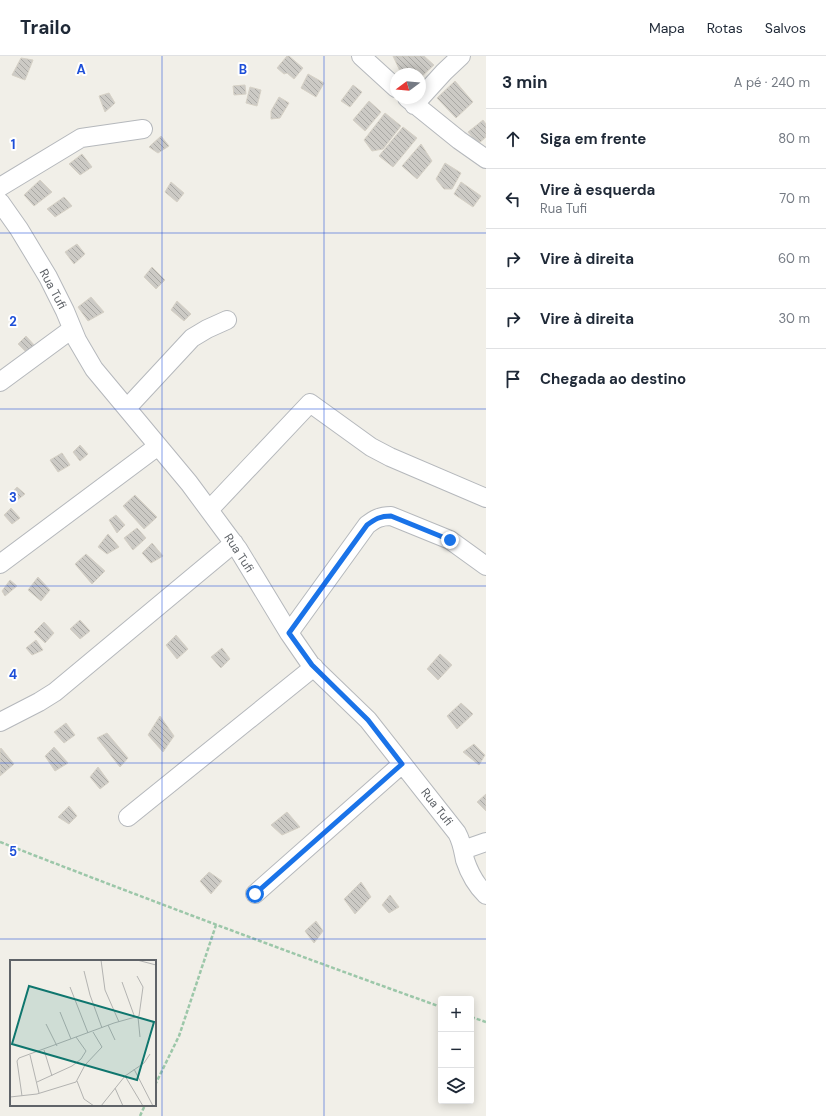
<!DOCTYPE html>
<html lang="pt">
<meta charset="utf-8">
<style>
body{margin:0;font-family:"DM Sans",sans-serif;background:#f6f6f7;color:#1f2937}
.controls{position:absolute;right:12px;bottom:12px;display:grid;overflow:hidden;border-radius:4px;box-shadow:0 2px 10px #0003}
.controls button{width:36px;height:36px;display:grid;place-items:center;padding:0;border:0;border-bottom:1px solid #e0e1e3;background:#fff;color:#1f2937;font:20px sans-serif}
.compass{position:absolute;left:390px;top:12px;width:36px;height:36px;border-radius:50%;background:#fff;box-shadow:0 2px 10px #0003;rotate:254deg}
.stop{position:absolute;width:12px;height:12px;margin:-9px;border:3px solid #1a73e8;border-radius:50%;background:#fff}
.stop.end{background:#1a73e8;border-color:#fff;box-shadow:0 1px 4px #0008}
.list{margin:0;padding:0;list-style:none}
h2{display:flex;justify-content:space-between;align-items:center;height:52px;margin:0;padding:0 16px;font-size:17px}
h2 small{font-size:13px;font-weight:400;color:#747a83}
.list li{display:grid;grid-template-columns:26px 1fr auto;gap:12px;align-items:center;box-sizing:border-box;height:60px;padding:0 16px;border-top:1px solid #e0e1e3}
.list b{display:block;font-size:15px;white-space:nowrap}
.list p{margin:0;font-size:13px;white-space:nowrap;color:#747a83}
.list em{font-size:13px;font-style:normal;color:#747a83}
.icon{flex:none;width:22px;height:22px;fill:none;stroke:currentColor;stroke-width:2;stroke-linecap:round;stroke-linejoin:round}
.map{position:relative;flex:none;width:486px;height:1060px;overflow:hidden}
header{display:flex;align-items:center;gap:24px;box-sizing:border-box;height:56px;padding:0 20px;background:#fff;border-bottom:1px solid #e0e1e3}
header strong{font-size:19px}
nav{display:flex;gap:22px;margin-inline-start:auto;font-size:14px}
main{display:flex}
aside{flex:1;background:#fff}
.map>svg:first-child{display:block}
</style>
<header>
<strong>Trailo</strong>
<nav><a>Mapa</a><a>Rotas</a><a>Salvos</a></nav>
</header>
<main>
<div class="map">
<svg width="486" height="1060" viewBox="0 0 486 1060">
<defs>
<pattern id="building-back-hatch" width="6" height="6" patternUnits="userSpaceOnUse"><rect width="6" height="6" fill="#cccac5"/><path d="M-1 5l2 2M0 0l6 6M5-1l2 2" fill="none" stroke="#a9a8a4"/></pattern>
</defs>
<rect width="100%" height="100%" fill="#f1efe8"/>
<path fill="url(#building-back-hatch)" stroke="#d6d1c6" d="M 287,0 L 289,0 L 303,12 L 294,23 L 287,17 L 284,18 L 277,12 Z
M 393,0 L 424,0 L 434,9 L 420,22 L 420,18 L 403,18 L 400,15 Z
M 21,2 L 33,4 L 25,24 L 12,19 Z
M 308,18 L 324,27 L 316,41 L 301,32 Z
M 455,25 L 473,46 L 456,62 L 437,42 Z
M 245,29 L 246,38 L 234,39 L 233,30 Z
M 353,29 L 362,36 L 350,51 L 341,45 Z
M 250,31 L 261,34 L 257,50 L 246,47 Z
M 109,37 L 115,47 L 105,56 L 99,40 Z
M 279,41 L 289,47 L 280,62 L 271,63 L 271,55 Z
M 369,45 L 381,56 L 365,75 L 353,64 Z
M 385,57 L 401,70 L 383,93 L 372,95 L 364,84 Z
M 483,64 L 486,68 L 486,81 L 478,88 L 468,76 Z
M 403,71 L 417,82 L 393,111 L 379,100 Z
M 161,80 L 169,90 L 158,97 L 149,91 Z
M 421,88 L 432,105 L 417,123 L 402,110 Z
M 82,98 L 92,111 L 80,119 L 69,108 Z
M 445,107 L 461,117 L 452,133 L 444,133 L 436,123 Z
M 40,124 L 52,136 L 34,150 L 24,139 Z
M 171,126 L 184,137 L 177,146 L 165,136 Z
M 461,126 L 481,140 L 473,151 L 454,138 Z
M 64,141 L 72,150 L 55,161 L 47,153 Z
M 77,188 L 85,198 L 74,208 L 65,196 Z
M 152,211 L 165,224 L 156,233 L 144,221 Z
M 91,241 L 104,256 L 88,265 L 78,251 Z
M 177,245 L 191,258 L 184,265 L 171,254 Z
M 26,280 L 35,290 L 26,296 L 18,288 Z
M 80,389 L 88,398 L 80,405 L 73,396 Z
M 62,397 L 70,409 L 58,416 L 50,404 Z
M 17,431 L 25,438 L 16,445 L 10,439 Z
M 135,439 L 157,461 L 144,473 L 123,450 Z
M 11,452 L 20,462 L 12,468 L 4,459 Z
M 116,459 L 125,469 L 117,477 L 109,464 Z
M 137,472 L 146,482 L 133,494 L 124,482 Z
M 108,478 L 119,491 L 107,498 L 98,491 Z
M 152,487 L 163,500 L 151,507 L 142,497 Z
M 86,498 L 105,515 L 92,528 L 75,508 Z
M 38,521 L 50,534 L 41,545 L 28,534 Z
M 10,524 L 17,530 L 5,540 L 2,535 Z
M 80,564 L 90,575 L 80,583 L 70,573 Z
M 44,566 L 54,577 L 45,587 L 34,576 Z
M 176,579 L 188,593 L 177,603 L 166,589 Z
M 36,584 L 43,594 L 32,599 L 26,592 Z
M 222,592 L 230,603 L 221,612 L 211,601 Z
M 440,598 L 452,609 L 438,624 L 427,613 Z
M 461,647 L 473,658 L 457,673 L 447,660 Z
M 160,660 L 174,680 L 163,696 L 148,679 Z
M 66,667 L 75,679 L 64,687 L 54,676 Z
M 107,677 L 128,702 L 120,711 L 97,682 Z
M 474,688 L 485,699 L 479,709 L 463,696 Z
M 54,691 L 68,707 L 55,715 L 45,700 Z
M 1,692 L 14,708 L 0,720 L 0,693 Z
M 98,711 L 109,726 L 100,733 L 90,721 Z
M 486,738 L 486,755 L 477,746 Z
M 69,750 L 77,760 L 69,768 L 58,761 Z
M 287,756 L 300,771 L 282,779 L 271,769 Z
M 209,816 L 222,825 L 211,838 L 200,825 Z
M 361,826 L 371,841 L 355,858 L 344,843 Z
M 390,839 L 399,851 L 389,857 L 382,849 Z
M 316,865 L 323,875 L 314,887 L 305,875 Z"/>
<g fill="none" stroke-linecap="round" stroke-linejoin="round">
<defs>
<path id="minor" d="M 361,0 L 396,32
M 407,42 L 459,84 L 486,103
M 414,49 L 444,16 L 461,0
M 0,131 L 81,82 L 143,73
M 0,146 L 19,173 L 48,221 L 65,255 L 77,284 L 94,313 L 189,427 L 226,477 L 238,493 L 289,577 L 311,609 L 368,664 L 457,777 C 462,786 463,794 465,804 C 469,816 477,830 486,839
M 0,326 L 72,273
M 127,352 L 192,282 L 207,273 L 227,264
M 209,454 L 310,347 L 371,391 L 390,401 L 486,442
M 0,508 L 158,390
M 289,577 L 367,469 C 375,463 380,460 391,460 L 450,484 L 486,510
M 0,666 L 39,646 L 55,636 L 234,487
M 128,761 L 314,611
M 463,794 L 486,786
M 255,838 L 402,708"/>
</defs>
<use href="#minor" stroke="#b5b8bc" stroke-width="20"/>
<path stroke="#9cc7a9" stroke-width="2.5" stroke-dasharray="4 2" stroke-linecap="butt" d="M 0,786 C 146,843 293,898 441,951
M 471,961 L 486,966
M 155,1029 L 179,980 L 216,869
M 140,1060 L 145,1049"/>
<use href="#minor" stroke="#fff" stroke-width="18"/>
</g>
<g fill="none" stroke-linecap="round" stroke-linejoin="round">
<path stroke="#1a73e8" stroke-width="5" d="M 255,838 L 402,708 L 368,664 L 312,609 L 289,577 L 367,469 C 375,463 380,460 391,460 L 450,484"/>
</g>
<path fill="none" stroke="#1d4ed8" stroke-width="1" stroke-opacity="0.55" d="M 162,0 L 162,1060M 324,0 L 324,1060M 0,177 L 486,177M 0,353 L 486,353M 0,530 L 486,530M 0,707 L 486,707M 0,883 L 486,883"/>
<g text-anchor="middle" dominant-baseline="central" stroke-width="4" stroke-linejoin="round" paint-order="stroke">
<g font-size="12" fill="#5f6368" stroke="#fff">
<text transform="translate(53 233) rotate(62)">Rua Tufi</text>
<text transform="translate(239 497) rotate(57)">Rua Tufi</text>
<text transform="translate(437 751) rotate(52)">Rua Tufi</text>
</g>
</g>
<g transform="translate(10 904)">
<rect width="146" height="146" fill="#f1efe8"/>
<path fill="none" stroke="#b3b3b1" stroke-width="1" d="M 91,0 L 95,30 L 109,62M 127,0 L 146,5M 74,11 L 80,35 L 92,68M 112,22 L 125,58M 60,27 L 78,73M 50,52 L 61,79M 128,57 L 130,77M 36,64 L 47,86M 98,65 L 105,80M 34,90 L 42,116M 20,95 L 29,133M 124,109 L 143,146M 115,116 L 133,146M 67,121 L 74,139 L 84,146M 27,122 L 62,106 L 71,99 L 76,91 L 66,77M 105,128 L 113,146M 12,136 L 7,101 L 9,98 L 104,63 L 129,56 L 133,27 L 127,16M 0,137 L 27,134 L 66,122 L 75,105 L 92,87 L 83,72M 91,146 L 115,116 L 134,103 L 140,94"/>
<path fill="#0f766e" fill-opacity="0.15" stroke="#0f766e" stroke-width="2" d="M 19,26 L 144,62 L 127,120 L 2,84 Z"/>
<rect width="146" height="146" fill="none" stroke="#5f6368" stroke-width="2"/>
</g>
<g font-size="13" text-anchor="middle" font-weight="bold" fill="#1d4ed8" stroke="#fff" stroke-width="4" stroke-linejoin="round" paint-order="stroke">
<text x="81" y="18">A</text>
<text x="243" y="18">B</text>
<text x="13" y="93">1</text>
<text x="13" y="270">2</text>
<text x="13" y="446">3</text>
<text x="13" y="623">4</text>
<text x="13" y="800">5</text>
</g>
</svg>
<div class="controls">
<button>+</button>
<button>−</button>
<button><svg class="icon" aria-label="layers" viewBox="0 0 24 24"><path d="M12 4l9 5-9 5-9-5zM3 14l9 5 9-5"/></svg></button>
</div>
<svg class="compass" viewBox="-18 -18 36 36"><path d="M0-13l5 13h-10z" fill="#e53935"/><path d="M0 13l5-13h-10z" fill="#747a83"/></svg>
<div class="stop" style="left:255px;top:838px"></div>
<div class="stop end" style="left:450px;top:484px"></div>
</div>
<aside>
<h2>3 min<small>A pé · 240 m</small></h2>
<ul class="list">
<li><svg class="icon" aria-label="ahead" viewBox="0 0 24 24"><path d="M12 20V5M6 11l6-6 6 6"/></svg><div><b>Siga em frente</b></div><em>80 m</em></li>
<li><svg class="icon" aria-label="left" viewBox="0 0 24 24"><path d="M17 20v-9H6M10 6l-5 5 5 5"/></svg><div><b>Vire à esquerda</b><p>Rua Tufi</p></div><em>70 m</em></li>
<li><svg class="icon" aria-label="right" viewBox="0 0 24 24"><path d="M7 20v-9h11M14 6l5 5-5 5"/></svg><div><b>Vire à direita</b></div><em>60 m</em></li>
<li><svg class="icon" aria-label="right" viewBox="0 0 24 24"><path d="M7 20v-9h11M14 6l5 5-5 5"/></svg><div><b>Vire à direita</b></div><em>30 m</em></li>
<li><svg class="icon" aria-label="arrive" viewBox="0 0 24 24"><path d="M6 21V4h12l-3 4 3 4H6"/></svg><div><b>Chegada ao destino</b></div></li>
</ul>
</aside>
</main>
